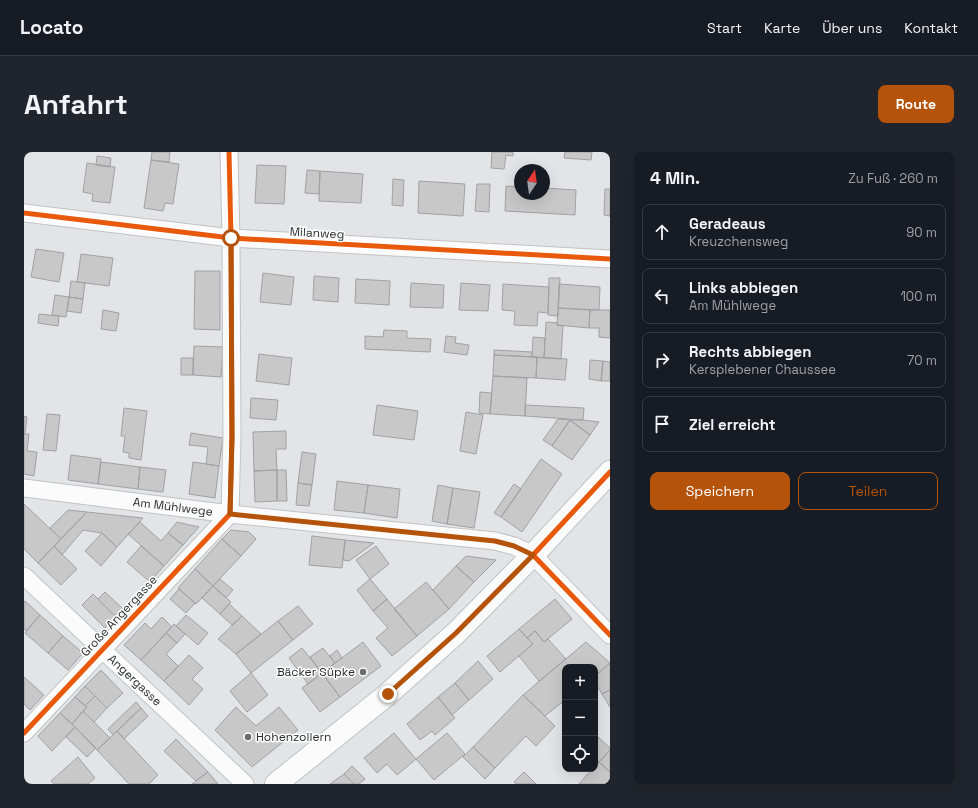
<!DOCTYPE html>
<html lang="de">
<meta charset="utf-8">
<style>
body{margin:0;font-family:"Space Grotesk",sans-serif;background:#20242c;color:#f1f3f6}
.controls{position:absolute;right:12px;bottom:12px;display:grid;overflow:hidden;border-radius:8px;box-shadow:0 4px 16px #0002}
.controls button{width:36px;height:36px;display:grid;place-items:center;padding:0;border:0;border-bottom:1px solid #363941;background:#171b24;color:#f1f3f6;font:20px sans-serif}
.compass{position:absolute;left:490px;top:12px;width:36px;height:36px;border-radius:50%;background:#171b24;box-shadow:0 4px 16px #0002;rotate:13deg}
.stop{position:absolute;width:12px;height:12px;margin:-9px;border:3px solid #b45309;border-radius:50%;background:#fff}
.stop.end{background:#b45309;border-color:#fff;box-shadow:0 1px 4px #0008}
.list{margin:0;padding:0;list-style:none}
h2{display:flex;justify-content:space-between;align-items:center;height:52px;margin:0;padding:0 16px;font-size:17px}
h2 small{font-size:13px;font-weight:400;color:#9ea1a6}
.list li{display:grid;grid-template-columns:26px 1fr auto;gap:12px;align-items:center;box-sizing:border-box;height:56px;margin:0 8px 8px;padding:0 8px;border:1px solid #363941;border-radius:8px}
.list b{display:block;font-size:15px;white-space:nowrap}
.list p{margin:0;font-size:13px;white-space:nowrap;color:#9ea1a6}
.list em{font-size:13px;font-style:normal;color:#9ea1a6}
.actions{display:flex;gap:8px;padding:12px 16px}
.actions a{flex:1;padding:9px 0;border:1px solid #b45309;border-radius:8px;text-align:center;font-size:14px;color:#b45309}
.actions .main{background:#b45309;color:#fff}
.icon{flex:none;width:22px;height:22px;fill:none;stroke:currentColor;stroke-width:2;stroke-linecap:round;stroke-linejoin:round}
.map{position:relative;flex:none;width:586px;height:632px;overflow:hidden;border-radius:8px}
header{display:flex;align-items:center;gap:24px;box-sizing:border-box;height:56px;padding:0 20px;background:#171b24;border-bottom:1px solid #363941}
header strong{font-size:19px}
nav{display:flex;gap:22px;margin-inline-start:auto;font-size:14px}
.intro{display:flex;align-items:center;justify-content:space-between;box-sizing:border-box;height:96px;padding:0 24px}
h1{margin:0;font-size:28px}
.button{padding:10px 18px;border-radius:8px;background:#b45309;color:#fff;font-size:14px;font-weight:700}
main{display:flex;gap:24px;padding:0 24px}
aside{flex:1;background:#171b24;border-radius:8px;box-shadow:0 4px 16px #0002}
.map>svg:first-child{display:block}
</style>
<header>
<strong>Locato</strong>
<nav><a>Start</a><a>Karte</a><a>Über uns</a><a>Kontakt</a></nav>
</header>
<div class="intro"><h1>Anfahrt</h1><a class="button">Route</a></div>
<main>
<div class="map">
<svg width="586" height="632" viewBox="0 0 586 632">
<rect width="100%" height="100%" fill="#e3e4e8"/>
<path fill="#c9c8c9" stroke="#a2a0a2" d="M 128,0 L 146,0 L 145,10 L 127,8 Z
M 468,0 L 489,0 L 489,4 L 482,3 L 480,17 L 467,16 Z
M 541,0 L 568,0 L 567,8 L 540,6 Z
M 73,4 L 87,6 L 86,15 L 72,13 Z
M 127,8 L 155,12 L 149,52 L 141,51 L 139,59 L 120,56 Z
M 63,11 L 91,15 L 86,51 L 68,49 L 69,42 L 59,40 Z
M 233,13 L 262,14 L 260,52 L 231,51 Z
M 283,18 L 296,19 L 295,42 L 281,41 Z
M 296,19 L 339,22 L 337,51 L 295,49 Z
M 369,27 L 380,28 L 379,54 L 368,53 Z
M 395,29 L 441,32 L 439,64 L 394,61 Z
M 453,32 L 466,32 L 465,60 L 451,59 Z
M 482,34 L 496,35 L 496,42 L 520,42 L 520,36 L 552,38 L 551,63 L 481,59 Z
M 581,37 L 586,37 L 586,64 L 580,63 Z
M 12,97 L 40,101 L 35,130 L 7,125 Z
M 57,102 L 89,106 L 85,134 L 53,130 Z
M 171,119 L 196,119 L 196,178 L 170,177 Z
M 239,121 L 270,125 L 267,153 L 236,150 Z
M 290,124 L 315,126 L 314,150 L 289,148 Z
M 525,126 L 536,126 L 534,164 L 524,163 Z
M 332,127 L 366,129 L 365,153 L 331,151 Z
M 47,129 L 61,131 L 59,147 L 45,145 Z
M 387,131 L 420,133 L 419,156 L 386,155 Z
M 437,131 L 466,133 L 464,159 L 435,158 Z
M 479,132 L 525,135 L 524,161 L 514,160 L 513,174 L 490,173 L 491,159 L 478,158 Z
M 535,132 L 576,135 L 575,158 L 534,156 Z
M 31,143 L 45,145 L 42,165 L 28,163 Z
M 45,145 L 59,147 L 57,161 L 43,159 Z
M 534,156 L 566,158 L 565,176 L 533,173 Z
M 79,158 L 95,161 L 92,179 L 77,177 Z
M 566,158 L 586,158 L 586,186 L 575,185 L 575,176 L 565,176 Z
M 15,162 L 35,164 L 34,174 L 14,171 Z
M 522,170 L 534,171 L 533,173 L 539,174 L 537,207 L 520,206 Z
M 360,178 L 383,179 L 383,186 L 407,187 L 406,200 L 341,197 L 341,184 L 359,185 Z
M 422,184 L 432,185 L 431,191 L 445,193 L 443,203 L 420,200 Z
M 509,185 L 521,186 L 520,206 L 508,205 Z
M 170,194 L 199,195 L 197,225 L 169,223 Z
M 470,198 L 508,200 L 508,205 L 470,203 Z
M 235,202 L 268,206 L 265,233 L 232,229 Z
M 470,203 L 513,205 L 512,226 L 469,224 Z
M 513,205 L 543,207 L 541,228 L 512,226 Z
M 157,206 L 169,206 L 169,223 L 157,223 Z
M 566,208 L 579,209 L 577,229 L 565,227 Z
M 579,209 L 586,210 L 586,229 L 577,229 Z
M 469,224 L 503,226 L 501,264 L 466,262 Z
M 456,240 L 468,241 L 466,262 L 455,261 Z
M 227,246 L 254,248 L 252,268 L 226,266 Z
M 353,253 L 394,259 L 390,288 L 349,283 Z
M 501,253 L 560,256 L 559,268 L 501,264 Z
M 100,256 L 123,259 L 117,308 L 105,306 L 105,301 L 99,300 L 101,284 L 97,284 Z
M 442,260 L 459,263 L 452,302 L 436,299 Z
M 23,262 L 36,263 L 32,299 L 19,298 Z
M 0,264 L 3,265 L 1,282 L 0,282 Z
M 534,267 L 546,268 L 528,294 L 519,288 Z
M 546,268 L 566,283 L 548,308 L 528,294 Z
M 546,268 L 559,268 L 575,270 L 566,283 Z
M 262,279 L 262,297 L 252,297 L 253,318 L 230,319 L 229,280 Z
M 167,281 L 199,286 L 195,314 L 182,312 L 184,295 L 165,293 Z
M 0,282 L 5,282 L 3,299 L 13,300 L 10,324 L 0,322 Z
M 278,300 L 292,302 L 288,333 L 274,331 Z
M 47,303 L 77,307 L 74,332 L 44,328 Z
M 517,307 L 538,322 L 498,380 L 477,365 Z
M 77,310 L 116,315 L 114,337 L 74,332 Z
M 169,310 L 195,314 L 191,346 L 165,342 Z
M 116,315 L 142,318 L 139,340 L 114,337 Z
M 253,318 L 253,349 L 231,350 L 230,319 Z
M 253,318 L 262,318 L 263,349 L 253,349 Z
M 313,329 L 344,333 L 340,361 L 310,358 Z
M 274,331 L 288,333 L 285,354 L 272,353 Z
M 490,332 L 497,337 L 477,365 L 470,361 Z
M 344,333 L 376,337 L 373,366 L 340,361 Z
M 414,333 L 429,336 L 423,372 L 408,369 Z
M 429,336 L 456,340 L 450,376 L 423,372 Z
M 0,352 L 37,387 L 14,411 L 0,397 Z
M 44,358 L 63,360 L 37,387 L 26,376 Z
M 63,360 L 119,366 L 93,395 L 78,381 L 59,378 L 38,403 L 30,394 Z
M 116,370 L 137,389 L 144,381 L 159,393 L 140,414 L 104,382 Z
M 153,370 L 175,375 L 159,393 L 144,381 Z
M 207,378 L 225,380 L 232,387 L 217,404 L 198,387 Z
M 78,381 L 93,395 L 77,414 L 61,399 Z
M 288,384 L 321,388 L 318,416 L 285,413 Z
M 198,387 L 217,404 L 189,434 L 171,417 Z
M 321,388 L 350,391 L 325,409 L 319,408 Z
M 30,394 L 53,417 L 37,433 L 14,411 Z
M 117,394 L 140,414 L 126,430 L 103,410 Z
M 352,394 L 365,412 L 346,427 L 332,408 Z
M 442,404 L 472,408 L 450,430 L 432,414 Z
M 432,414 L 450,430 L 425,457 L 409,438 Z
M 171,417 L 189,434 L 172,452 L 154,436 Z
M 196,427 L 209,438 L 202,446 L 189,434 Z
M 346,427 L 363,447 L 349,459 L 333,438 Z
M 402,430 L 425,457 L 393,484 L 370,457 Z
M 189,434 L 207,450 L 196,462 L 178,446 Z
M 155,437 L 171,451 L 162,461 L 146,447 Z
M 81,440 L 99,457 L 92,465 L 74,447 Z
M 69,442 L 92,465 L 81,476 L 58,453 Z
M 363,447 L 393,484 L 368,504 L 352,486 L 364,476 L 349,459 Z
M 531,447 L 548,467 L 520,490 L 511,479 L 503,486 L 495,477 Z
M 1,449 L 16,463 L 2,479 L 0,477 L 0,450 Z
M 205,452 L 218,464 L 208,473 L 196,462 Z
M 274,454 L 289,472 L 269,488 L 254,469 Z
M 16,463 L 39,484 L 24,501 L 1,481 Z
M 162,463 L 184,481 L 174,493 L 152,474 Z
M 218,464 L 237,482 L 212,502 L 194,487 Z
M 138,465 L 148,475 L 117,508 L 100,493 L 121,471 L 127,477 Z
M 254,469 L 269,488 L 227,521 L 212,502 Z
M 150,472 L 161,482 L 153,491 L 142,481 Z
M 495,477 L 509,492 L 476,520 L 463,504 Z
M 511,479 L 520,490 L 524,487 L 542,507 L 515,529 L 495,504 L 509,492 L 503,486 Z
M 142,481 L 153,491 L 142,502 L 154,514 L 140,529 L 117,508 Z
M 39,484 L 59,501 L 44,518 L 24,501 Z
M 339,490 L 357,514 L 316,545 L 298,521 Z
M 562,490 L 586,511 L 571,524 L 571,515 L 541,515 L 541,548 L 521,564 L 499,543 Z
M 278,496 L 298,521 L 284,532 L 265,506 Z
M 299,496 L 311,511 L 298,521 L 286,505 Z
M 313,498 L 318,506 L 311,511 L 306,504 Z
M 165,503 L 179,516 L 168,527 L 179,537 L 165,553 L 140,529 Z
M 454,509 L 469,527 L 445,548 L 431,531 Z
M 586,511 L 586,538 L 578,542 L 571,530 L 571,524 Z
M 77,518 L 99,541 L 83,556 L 61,534 Z
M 227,521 L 244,543 L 223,560 L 206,539 Z
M 298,521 L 316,545 L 296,560 L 278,536 Z
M 0,525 L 20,543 L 6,558 L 0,552 Z
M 431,531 L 445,548 L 428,563 L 414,545 Z
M 61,534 L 71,544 L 61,554 L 51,545 Z
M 586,538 L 586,555 L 578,542 Z
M 499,543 L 531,574 L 512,594 L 502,584 L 471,616 L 449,595 Z
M 71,544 L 83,556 L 70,570 L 59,559 L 63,555 L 61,554 Z
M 51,545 L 63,555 L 48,572 L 36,561 Z
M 414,545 L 431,566 L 411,583 L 408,579 L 396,588 L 383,572 Z
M 112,550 L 117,556 L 89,583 L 84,577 Z
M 212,555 L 232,574 L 255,555 L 274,578 L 228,615 L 191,578 Z
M 117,556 L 124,564 L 100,587 L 93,579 Z
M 59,559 L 86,586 L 73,598 L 48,572 Z
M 36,561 L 51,575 L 28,599 L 14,584 Z
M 51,575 L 72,596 L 63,605 L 42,585 Z
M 93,579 L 134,623 L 125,632 L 105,632 L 73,598 Z
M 370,581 L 392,607 L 373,623 L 363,612 L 353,621 L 340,606 Z
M 423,581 L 441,602 L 410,628 L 392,607 Z
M 571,582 L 586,596 L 586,598 L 575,610 L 571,606 Z
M 152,587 L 184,620 L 172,629 L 140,599 Z
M 449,595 L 471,616 L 461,627 L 439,605 Z
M 586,598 L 586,620 L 575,610 Z
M 54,605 L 71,626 L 64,632 L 30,632 L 27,629 Z
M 575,610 L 586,620 L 586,632 L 555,632 L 568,617 L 571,617 L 571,614 Z
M 328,614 L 341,627 L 335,632 L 330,632 L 320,622 Z
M 184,620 L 194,632 L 168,632 Z
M 500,620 L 512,632 L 492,632 L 490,630 Z
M 320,622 L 330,632 L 306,632 Z"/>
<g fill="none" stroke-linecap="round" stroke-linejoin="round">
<defs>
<g id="street">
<path d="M 0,61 L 207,86 L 586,107"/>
<path id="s1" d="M 0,336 L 206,362 L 471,389 L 490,394 L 509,403 L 586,483"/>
<path id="s2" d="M 0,424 L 221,632"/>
<path d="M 0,581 L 206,362 L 208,285 L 207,86 L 205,0"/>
</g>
<path id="secondary" d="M 252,632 L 364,542 L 432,481 L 509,403 L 586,320"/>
</defs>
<use href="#street" stroke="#c1c2c4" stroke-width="19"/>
<use href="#secondary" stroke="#c1c2c4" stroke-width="24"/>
<use href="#street" stroke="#fbfbfc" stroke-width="17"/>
<use href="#secondary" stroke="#fbfbfc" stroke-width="22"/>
<defs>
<path id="cycleway" d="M 0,61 L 207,86 L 586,107
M 586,320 L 509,403 L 586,483
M 0,581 L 206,362 L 208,285 L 207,86 L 205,0"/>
</defs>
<use href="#cycleway" stroke="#fff" stroke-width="8"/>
<use href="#cycleway" stroke="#e8590c" stroke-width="5"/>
</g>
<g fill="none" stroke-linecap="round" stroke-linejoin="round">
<path stroke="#b45309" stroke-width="5" d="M 207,86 L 208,285 L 206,362 L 471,389 L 490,394 L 509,403 L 432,481 L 364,542"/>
</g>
<g fill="#6b6c6e" stroke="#fff" stroke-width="1.5">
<circle cx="339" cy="520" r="4"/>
<circle cx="224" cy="585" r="4"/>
</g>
<g text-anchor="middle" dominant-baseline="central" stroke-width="3" stroke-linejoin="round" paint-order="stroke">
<g font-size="12" fill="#2a2b2d" stroke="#fff">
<text transform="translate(293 81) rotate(3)">Milanweg</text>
<text stroke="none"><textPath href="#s1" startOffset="150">Am Mühlwege</textPath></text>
<text transform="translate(95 464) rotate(-47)">Große Angergasse</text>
<text stroke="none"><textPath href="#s2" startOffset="152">Angergasse</textPath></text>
</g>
<g font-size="12" fill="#2a2b2d" stroke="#fff" text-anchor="end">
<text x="331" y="520">Bäcker Süpke</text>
<text x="232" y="585" text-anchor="start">Hohenzollern</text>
</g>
</g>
</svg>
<div class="controls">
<button>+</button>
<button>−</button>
<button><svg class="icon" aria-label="locate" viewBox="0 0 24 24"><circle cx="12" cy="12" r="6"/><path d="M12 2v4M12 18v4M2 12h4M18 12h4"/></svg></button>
</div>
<svg class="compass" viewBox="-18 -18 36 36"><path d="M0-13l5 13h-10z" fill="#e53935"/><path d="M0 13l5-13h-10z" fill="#9ea1a6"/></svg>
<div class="stop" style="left:207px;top:86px"></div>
<div class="stop end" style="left:364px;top:542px"></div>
</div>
<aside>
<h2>4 Min.<small>Zu Fuß · 260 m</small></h2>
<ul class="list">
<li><svg class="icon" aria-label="ahead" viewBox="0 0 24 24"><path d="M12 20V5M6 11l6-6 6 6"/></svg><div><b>Geradeaus</b><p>Kreuzchensweg</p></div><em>90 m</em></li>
<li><svg class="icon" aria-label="left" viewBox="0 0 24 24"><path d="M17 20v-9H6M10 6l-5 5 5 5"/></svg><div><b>Links abbiegen</b><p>Am Mühlwege</p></div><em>100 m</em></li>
<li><svg class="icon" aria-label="right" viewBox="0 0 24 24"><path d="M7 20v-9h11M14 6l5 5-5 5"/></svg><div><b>Rechts abbiegen</b><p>Kersplebener Chaussee</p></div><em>70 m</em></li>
<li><svg class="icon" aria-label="arrive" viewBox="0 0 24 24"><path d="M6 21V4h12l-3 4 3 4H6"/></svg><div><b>Ziel erreicht</b></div></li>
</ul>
<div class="actions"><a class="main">Speichern</a><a>Teilen</a></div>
</aside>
</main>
